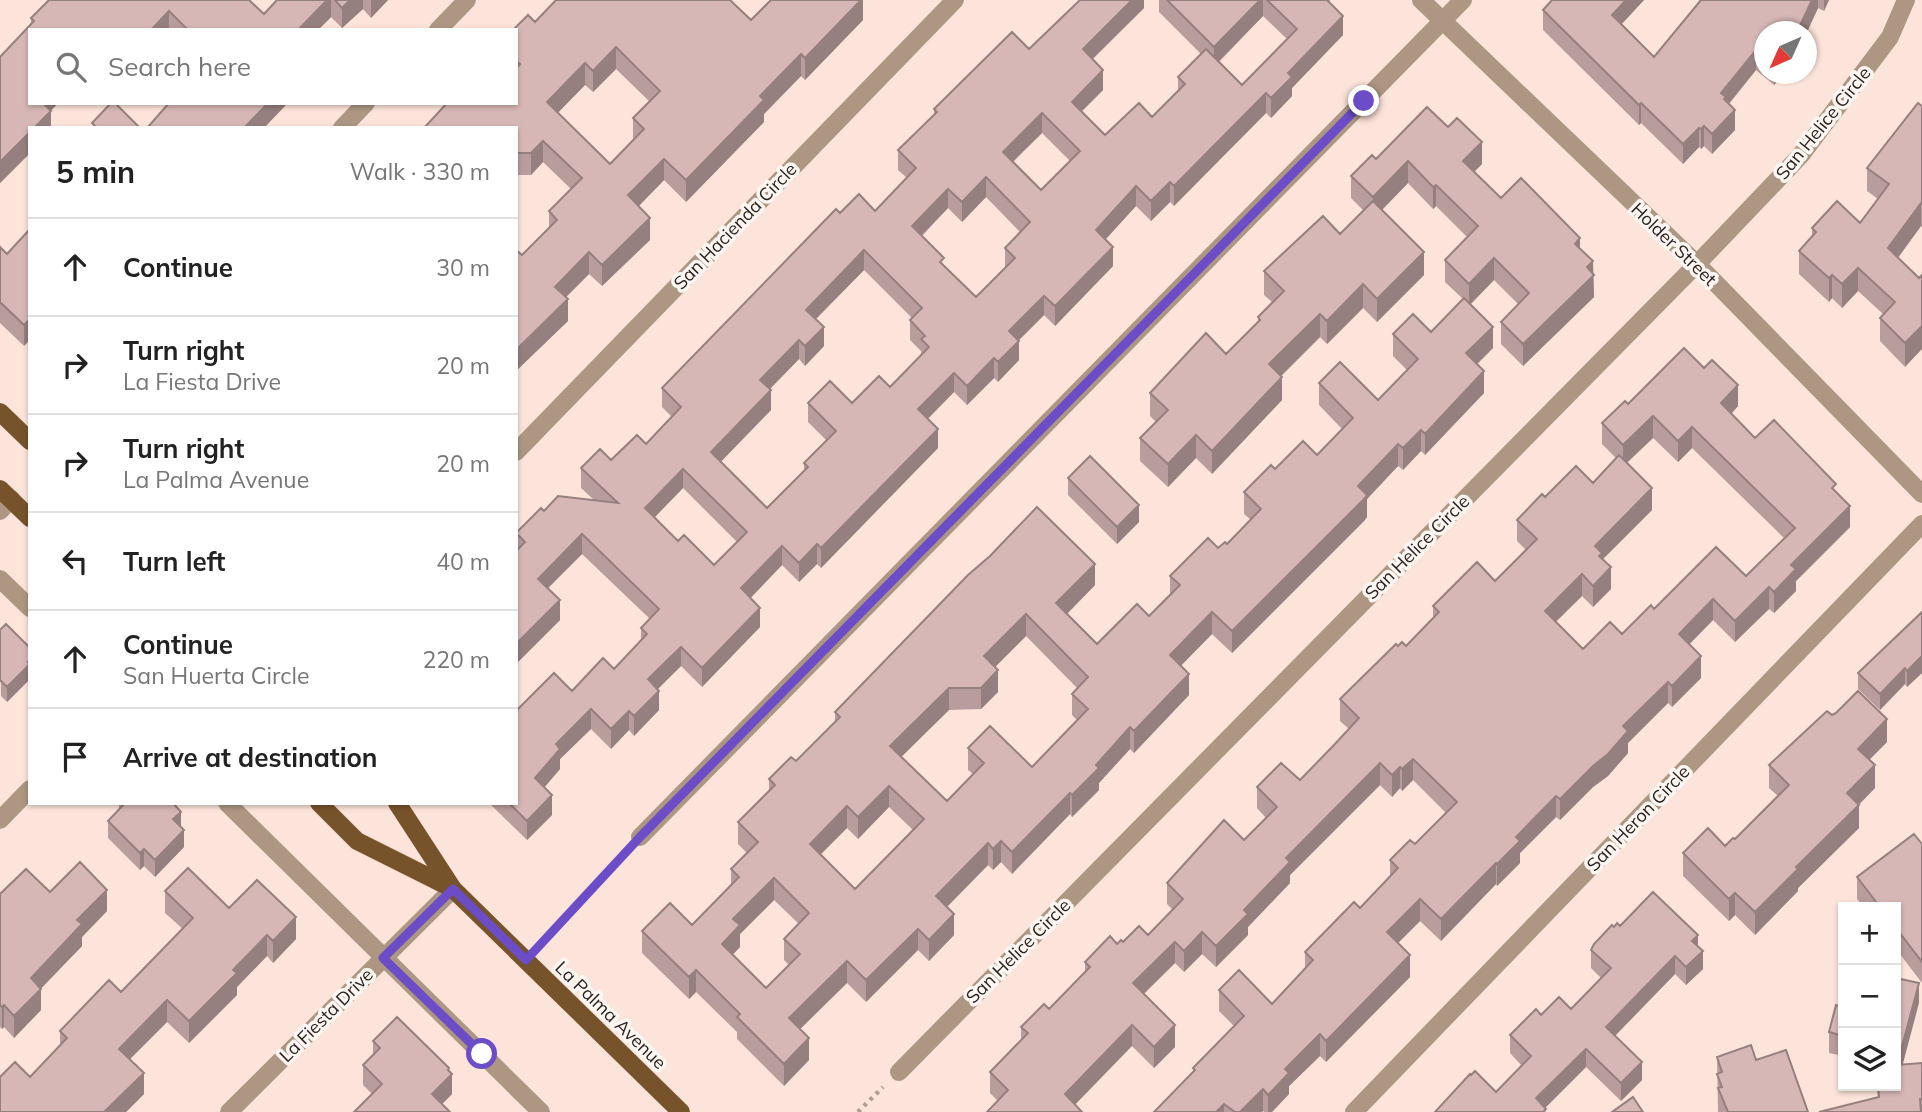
<!DOCTYPE html>
<meta charset="utf-8">
<style>
body{margin:0;font-family:Mulish,sans-serif;background:#f2f2f2;color:#222}
.controls{position:absolute;right:21px;bottom:21px;display:grid;overflow:hidden;border-radius:0px;box-shadow:0 2px 5px #0004}
.controls button{width:63px;height:63px;display:grid;place-items:center;padding:0;border:0;border-bottom:2px solid #e0e0e0;background:#fff;color:#222;font:35px sans-serif}
.compass{position:absolute;left:1754px;top:21px;width:63px;height:63px;border-radius:50%;background:#fff;box-shadow:0 2px 5px #0004;rotate:225deg}
.stop{position:absolute;width:21px;height:21px;margin:-16px;border:5px solid #6a4dc7;border-radius:50%;background:#fff}
.stop.end{background:#6a4dc7;border-color:#fff;box-shadow:0 2px 7px #0008}
.list{margin:0;padding:0;list-style:none}
h2{display:flex;justify-content:space-between;align-items:center;height:91px;margin:0;padding:0 28px;font-size:30px}
h2 small{font-size:23px;font-weight:400;color:#767676}
.list li{display:grid;grid-template-columns:46px 1fr auto;gap:21px;align-items:center;box-sizing:border-box;height:98px;padding:0 28px;border-top:2px solid #e0e0e0}
.list b{display:block;font-size:26px;white-space:nowrap}
.list p{margin:0;font-size:23px;white-space:nowrap;color:#767676}
.list em{font-size:23px;font-style:normal;color:#767676}
.icon{flex:none;width:38px;height:38px;fill:none;stroke:currentColor;stroke-width:2;stroke-linecap:round;stroke-linejoin:round}
.map{position:relative;flex:none;width:1922px;height:1112px;overflow:hidden}
.search{position:absolute;background:#fff;box-shadow:0 2px 5px #0004;left:28px;top:28px;width:490px;height:77px;display:flex;align-items:center;gap:18px;box-sizing:border-box;padding:0 24px;border-radius:0px;color:#767676;font-size:26px}
.panel{position:absolute;background:#fff;box-shadow:0 2px 5px #0004;left:28px;top:126px;width:490px;height:679px;border-radius:0px}
.map>svg:first-child{display:block}
</style>
<div class="map">
<svg width="1922" height="1112" viewBox="0 0 1922 1112">
<rect width="100%" height="100%" fill="#fde4da"/>
<g fill="none" stroke-linecap="round" stroke-linejoin="round">
<path stroke="#b19d95" stroke-width="4.5" stroke-dasharray="3.5 5" stroke-linecap="butt" d="M 541,944 L 626,853
M 858,1112 L 883,1087"/>
<path stroke="#ad9782" stroke-width="18" d="M 1421,0 L 1697,264 L 1922,494
M 438,30 L 467,0
M 342,128 L 366,103
M 516,452 L 955,0
M 0,511 L 11,499
M 0,579 L 30,608
M 227,803 L 541,1112
M 0,820 L 30,789
M 640,837 L 1463,0
M 899,1072 L 1697,264 L 1801,155 L 1890,37 L 1906,0
M 229,1112 L 453,889
M 1354,1112 L 1922,524"/>
<path stroke="#77532b" stroke-width="18" d="M 0,412 L 30,441
M 0,489 L 30,518
M 319,803 L 357,841 L 453,889
M 397,803 L 453,889 L 681,1112"/>
</g>
<path fill="#b99d9c" fill-rule="evenodd" d="M 49,0 L 264,14 L 277,0 L 388,0 L 371,18 L 363,9 L 342,28 L 331,17 L 318,30 L 30,30 L 30,103 L 58,103 L 51,111 L 51,128 L 30,153 L 0,183 L 0,57 L 31,25 L 31,18 Z
M 863,0 L 863,20 L 805,80 L 801,76 L 764,114 L 764,122 L 686,202 L 664,180 L 639,206 L 650,240 L 602,286 L 589,274 L 566,297 L 568,321 L 516,371 L 516,250 L 522,255 L 549,228 L 549,211 L 571,189 L 543,162 L 531,175 L 516,175 L 516,30 L 535,22 L 751,20 ZM 616,69 L 649,101 L 633,118 L 633,140 L 610,164 L 557,113 L 585,85 L 593,92 Z
M 1144,0 L 1144,8 L 1093,59 L 1103,90 L 1081,112 L 1105,135 L 1152,117 L 1178,90 L 1178,77 L 1201,54 L 1159,12 L 1159,0 L 1330,0 L 1330,3 L 1343,35 L 1292,88 L 1292,96 L 1271,118 L 1266,113 L 1174,206 L 1170,202 L 1151,221 L 1136,206 L 1105,239 L 1113,266 L 1055,326 L 1044,315 L 1019,340 L 1019,360 L 998,382 L 994,378 L 967,405 L 954,392 L 928,419 L 938,448 L 821,568 L 817,564 L 799,582 L 782,565 L 750,598 L 760,627 L 702,687 L 681,666 L 657,689 L 659,710 L 634,736 L 629,730 L 611,749 L 591,729 L 560,759 L 560,769 L 544,788 L 552,815 L 527,840 L 489,803 L 516,803 L 518,709 L 572,691 L 614,669 L 641,641 L 641,628 L 650,619 L 582,554 L 548,588 L 560,620 L 516,664 L 516,533 L 544,511 L 594,500 L 581,488 L 581,468 L 611,460 L 646,444 L 672,417 L 662,407 L 662,388 L 840,213 L 875,211 L 907,178 L 898,170 L 898,150 L 934,114 L 934,109 L 1029,49 ZM 1263,16 L 1287,39 L 1242,85 L 1219,62 ZM 1042,133 L 1070,161 L 1041,190 L 1013,162 ZM 986,197 L 1020,232 L 1005,248 L 1005,268 L 976,297 L 944,265 L 922,236 L 948,208 L 962,222 ZM 864,270 L 912,318 L 910,320 L 910,340 L 921,351 L 921,355 L 890,387 L 852,403 L 808,403 L 808,422 L 827,441 L 804,463 L 804,471 L 767,508 L 720,462 L 771,410 L 770,389 L 799,359 L 805,366 L 824,346 L 816,319 ZM 683,488 L 737,542 L 714,565 L 678,541 L 655,517 Z
M 1552,0 L 1644,0 L 1622,24 L 1654,57 L 1700,0 L 1829,0 L 1824,11 L 1818,8 L 1807,32 L 1765,32 L 1765,74 L 1784,74 L 1774,85 L 1756,70 L 1729,104 L 1735,130 L 1712,154 L 1704,146 L 1701,149 L 1699,147 L 1683,164 L 1641,123 L 1639,125 L 1543,30 L 1543,10 Z
M 1922,106 L 1922,227 L 1921,226 L 1898,258 L 1919,278 L 1905,367 L 1880,341 L 1880,318 L 1883,314 L 1858,291 L 1842,308 L 1832,298 L 1829,302 L 1799,274 L 1799,251 L 1812,237 L 1812,228 L 1860,223 L 1878,199 L 1867,191 L 1867,168 Z
M 1376,159 L 1482,164 L 1474,172 L 1501,198 L 1580,249 L 1593,273 L 1594,297 L 1523,366 L 1501,344 L 1501,322 L 1518,304 L 1494,280 L 1470,304 L 1493,348 L 1477,364 L 1484,393 L 1425,455 L 1421,451 L 1403,470 L 1398,466 L 1367,499 L 1367,517 L 1364,521 L 1232,653 L 1212,634 L 1181,665 L 1189,695 L 1134,753 L 1130,749 L 1099,783 L 1099,790 L 1072,817 L 1070,814 L 1012,874 L 1001,862 L 993,870 L 988,865 L 947,907 L 954,935 L 929,961 L 918,950 L 866,1002 L 847,983 L 800,1029 L 809,1060 L 784,1086 L 737,1039 L 737,1032 L 696,992 L 689,999 L 642,953 L 642,931 L 692,925 L 731,885 L 731,869 L 747,853 L 738,844 L 738,822 L 769,791 L 769,779 L 796,761 L 835,722 L 835,712 L 968,575 L 1095,585 L 1067,614 L 1097,644 L 1149,616 L 1170,594 L 1170,576 L 1227,544 L 1251,520 L 1244,514 L 1244,492 L 1275,469 L 1317,455 L 1342,429 L 1319,405 L 1319,383 L 1378,400 L 1407,370 L 1393,356 L 1393,334 L 1431,332 L 1463,299 L 1445,282 L 1445,260 L 1467,237 L 1436,206 L 1433,209 L 1408,183 L 1382,210 L 1424,275 L 1377,322 L 1363,308 L 1327,344 L 1320,337 L 1281,376 L 1282,400 L 1212,474 L 1196,458 L 1168,487 L 1140,461 L 1140,438 L 1156,422 L 1150,416 L 1150,393 L 1226,354 L 1258,323 L 1258,317 L 1272,302 L 1264,295 L 1264,271 L 1340,234 L 1364,211 L 1351,198 L 1351,176 ZM 1026,636 L 1077,688 L 1072,694 L 1072,715 L 1077,720 L 1032,767 L 968,748 L 968,770 L 973,774 L 947,801 L 901,757 L 949,710 L 981,709 L 998,692 L 995,667 ZM 889,807 L 913,830 L 855,889 L 821,854 L 847,828 L 858,839 ZM 774,900 L 799,924 L 784,939 L 784,960 L 789,965 L 766,988 L 732,955 L 740,947 L 740,934 Z
M 29,230 L 24,346 L 0,323 L 0,247 L 7,254 Z
M 1628,404 L 1738,406 L 1731,414 L 1755,438 L 1836,492 L 1850,527 L 1796,581 L 1796,591 L 1774,613 L 1769,609 L 1735,642 L 1713,620 L 1689,644 L 1701,678 L 1672,707 L 1668,703 L 1628,743 L 1628,753 L 1608,776 L 1593,787 L 1560,820 L 1556,817 L 1520,853 L 1520,863 L 1497,886 L 1496,884 L 1441,941 L 1420,921 L 1398,943 L 1410,977 L 1326,1062 L 1320,1056 L 1289,1086 L 1289,1094 L 1272,1112 L 1264,1112 L 1263,1111 L 1262,1112 L 1154,1112 L 1193,1073 L 1193,1068 L 1234,1026 L 1219,1011 L 1219,990 L 1272,1004 L 1305,968 L 1305,952 L 1360,908 L 1390,877 L 1390,860 L 1415,844 L 1446,813 L 1413,780 L 1402,791 L 1400,788 L 1392,797 L 1380,785 L 1290,875 L 1290,883 L 1248,927 L 1248,935 L 1216,967 L 1202,954 L 1184,972 L 1175,963 L 1144,994 L 1175,1047 L 1154,1068 L 1132,1046 L 998,1101 L 990,1093 L 990,1072 L 1021,1040 L 1021,1027 L 1049,1009 L 1085,973 L 1085,962 L 1117,944 L 1148,935 L 1173,910 L 1167,904 L 1167,883 L 1244,840 L 1266,818 L 1257,808 L 1257,787 L 1300,780 L 1349,729 L 1340,721 L 1340,699 L 1398,646 L 1406,646 L 1433,619 L 1433,606 L 1495,581 L 1526,550 L 1517,541 L 1517,520 L 1545,497 L 1593,483 L 1616,458 L 1602,444 L 1602,423 ZM 1653,438 L 1678,462 L 1692,448 L 1784,538 L 1746,576 L 1654,609 L 1622,634 L 1583,649 L 1556,622 L 1582,596 L 1593,607 L 1611,589 L 1603,559 L 1652,510 L 1627,463 Z
M 1068,478 L 1139,522 L 1117,544 L 1068,495 Z
M 1922,612 L 1922,673 L 1907,687 L 1905,684 L 1880,710 L 1858,689 L 1858,673 Z
M 0,630 L 30,679 L 7,702 L 1,696 Z
M 1832,715 L 1887,742 L 1869,760 L 1875,788 L 1859,805 L 1859,828 L 1798,888 L 1798,891 L 1755,935 L 1735,915 L 1729,921 L 1683,876 L 1683,853 L 1725,846 L 1735,839 L 1778,796 L 1769,788 L 1769,765 Z
M 119,803 L 173,803 L 181,827 L 184,847 L 155,877 L 144,866 L 140,870 L 108,838 L 108,821 L 119,810 Z
M 1922,844 L 1922,983 L 1896,949 L 1896,907 L 1864,907 L 1857,899 L 1857,877 Z
M 165,891 L 229,908 L 296,939 L 273,963 L 267,956 L 237,987 L 237,995 L 189,1043 L 167,1022 L 130,1059 L 144,1094 L 126,1112 L 0,1112 L 30,1077 L 60,1046 L 60,1031 L 121,992 L 183,929 L 165,913 Z
M 50,892 L 107,911 L 82,937 L 82,946 L 41,988 L 41,1010 L 14,1038 L 4,1027 L 2,1029 L 0,1027 L 0,894 Z
M 1620,926 L 1698,946 L 1703,969 L 1686,985 L 1675,974 L 1615,1036 L 1642,1080 L 1621,1101 L 1586,1067 L 1545,1108 L 1546,1112 L 1496,1092 L 1522,1066 L 1510,1053 L 1510,1035 L 1541,1015 L 1571,1009 L 1601,978 L 1591,968 L 1591,950 L 1614,927 Z
M 1843,988 L 1843,1056 L 1829,1053 L 1829,1032 L 1839,1006 Z
M 1919,1003 L 1902,1065 L 1922,1063 L 1922,1112 L 1819,1112 L 1878,1098 L 1877,1086 L 1896,1086 Z
M 373,1041 L 449,1071 L 452,1094 L 442,1104 L 372,1094 L 363,1085 L 363,1065 L 373,1056 Z
M 1717,1057 L 1756,1060 L 1808,1112 L 1718,1112 Z"/>
<path fill="#96807f" d="M 327,0 L 331,0 L 331,17 L 318,30 L 298,30 Z
M 350,0 L 363,0 L 363,9 L 342,28 L 342,8 Z
M 371,0 L 388,0 L 371,18 Z
M 861,0 L 863,0 L 863,20 L 805,80 L 805,58 Z
M 1132,0 L 1144,0 L 1144,8 L 1083,68 L 1083,49 Z
M 1260,0 L 1263,0 L 1263,16 L 1214,66 L 1214,47 Z
M 1626,0 L 1644,0 L 1612,34 L 1612,15 Z
M 1812,0 L 1818,0 L 1818,8 L 1807,32 L 1797,32 Z
M 1824,0 L 1829,0 L 1824,11 Z
M 169,11 L 169,30 L 151,30 Z
M 1343,16 L 1343,35 L 1292,88 L 1292,96 L 1271,118 L 1271,98 L 1288,73 Z
M 616,47 L 616,69 L 593,92 L 593,71 Z
M 1756,50 L 1756,70 L 1726,107 L 1721,93 Z
M 801,54 L 801,76 L 764,114 L 764,122 L 686,202 L 686,180 L 760,96 Z
M 585,63 L 585,85 L 547,124 L 547,102 Z
M 1103,70 L 1103,90 L 1072,121 L 1072,102 Z
M 1774,74 L 1784,74 L 1774,85 Z
M 1266,93 L 1266,113 L 1174,206 L 1174,186 Z
M 40,103 L 58,103 L 40,122 Z
M 268,103 L 288,103 L 264,128 L 244,128 Z
M 1641,103 L 1641,123 L 1639,125 L 1639,105 Z
M 1735,110 L 1735,130 L 1712,154 L 1712,134 Z
M 51,111 L 51,128 L 34,128 Z
M 1042,113 L 1042,133 L 1003,171 L 1003,152 Z
M 1704,126 L 1704,146 L 1701,149 L 1701,129 Z
M 1699,128 L 1699,147 L 1683,164 L 1683,144 Z
M 30,132 L 30,153 L 0,183 L 0,162 Z
M 543,141 L 543,162 L 531,175 L 531,153 Z
M 1482,142 L 1482,164 L 1463,183 L 1463,161 Z
M 664,159 L 664,180 L 628,217 L 628,195 Z
M 1408,161 L 1408,183 L 1373,219 L 1373,197 Z
M 986,177 L 986,197 L 962,222 L 962,202 Z
M 1170,182 L 1170,202 L 1151,221 L 1151,201 Z
M 1436,185 L 1436,206 L 1433,209 L 1433,187 Z
M 1136,186 L 1136,206 L 1096,250 L 1096,230 Z
M 948,189 L 948,208 L 912,245 L 912,226 Z
M 1921,203 L 1921,226 L 1888,271 L 1888,248 Z
M 650,218 L 650,240 L 602,286 L 602,265 Z
M 1580,238 L 1580,260 L 1575,244 Z
M 1113,247 L 1113,266 L 1055,326 L 1055,306 Z
M 864,250 L 864,270 L 806,329 L 806,310 Z
M 589,252 L 589,274 L 555,308 L 555,287 Z
M 1424,252 L 1424,275 L 1377,322 L 1377,299 Z
M 1494,258 L 1494,280 L 1469,306 L 1469,284 Z
M 1593,261 L 1594,297 L 1523,366 L 1523,344 Z
M 1858,268 L 1858,291 L 1842,308 L 1842,284 Z
M 1832,275 L 1832,298 L 1829,302 L 1829,278 Z
M 1363,284 L 1363,308 L 1327,344 L 1327,321 Z
M 1044,296 L 1044,315 L 1009,350 L 1009,331 Z
M 568,299 L 568,321 L 516,371 L 516,350 Z
M 1320,314 L 1320,337 L 1269,388 L 1269,364 Z
M 30,319 L 30,340 L 24,346 L 24,325 Z
M 1922,326 L 1922,349 L 1905,367 L 1905,343 Z
M 824,327 L 824,346 L 805,366 L 805,346 Z
M 1493,327 L 1493,348 L 1466,375 L 1466,353 Z
M 799,340 L 799,359 L 760,399 L 760,380 Z
M 1019,341 L 1019,360 L 998,382 L 998,362 Z
M 994,358 L 994,378 L 967,405 L 967,386 Z
M 1484,371 L 1484,393 L 1425,455 L 1425,434 Z
M 954,373 L 954,392 L 918,428 L 918,409 Z
M 1282,377 L 1282,400 L 1212,474 L 1212,451 Z
M 1738,385 L 1738,406 L 1721,425 L 1721,403 Z
M 771,390 L 771,410 L 711,472 L 711,452 Z
M 1653,416 L 1653,438 L 1623,466 L 1623,445 Z
M 1692,427 L 1692,448 L 1678,462 L 1678,441 Z
M 938,429 L 938,448 L 821,568 L 821,548 Z
M 1421,430 L 1421,451 L 1403,470 L 1403,448 Z
M 1196,435 L 1196,458 L 1168,487 L 1168,464 Z
M 1398,444 L 1398,466 L 1367,499 L 1367,517 L 1364,521 L 1232,653 L 1232,631 L 1358,486 Z
M 683,469 L 683,488 L 645,527 L 645,508 Z
M 1652,488 L 1652,510 L 1602,560 L 1602,574 L 1595,546 Z
M 1139,505 L 1139,522 L 1117,544 L 1117,527 Z
M 1850,506 L 1850,527 L 1796,581 L 1796,591 L 1774,613 L 1774,592 L 1791,565 Z
M 582,534 L 582,554 L 538,598 L 538,579 Z
M 817,544 L 817,564 L 799,582 L 799,563 Z
M 782,546 L 782,565 L 741,608 L 741,588 Z
M 1095,564 L 1095,585 L 1056,625 L 1056,603 Z
M 1611,567 L 1611,589 L 1593,607 L 1593,586 Z
M 1582,574 L 1582,596 L 1545,632 L 1545,611 Z
M 1769,587 L 1769,609 L 1735,642 L 1735,621 Z
M 1713,599 L 1713,620 L 1679,655 L 1679,634 Z
M 560,600 L 560,620 L 516,664 L 516,644 Z
M 760,608 L 760,627 L 702,687 L 702,668 Z
M 1212,612 L 1212,634 L 1170,677 L 1170,655 Z
M 1026,614 L 1026,636 L 984,678 L 984,656 Z
M 681,647 L 681,666 L 648,699 L 648,679 Z
M 1701,656 L 1701,678 L 1672,707 L 1672,686 Z
M 1922,656 L 1922,673 L 1907,687 L 1907,671 Z
M 30,661 L 30,679 L 7,702 L 7,687 Z
M 1905,668 L 1905,684 L 1880,710 L 1880,694 Z
M 998,670 L 998,692 L 981,709 L 981,688 Z
M 1189,674 L 1189,695 L 1134,753 L 1134,731 Z
M 1668,682 L 1668,703 L 1628,743 L 1628,753 L 1608,776 L 1593,787 L 1560,820 L 1560,799 L 1623,726 Z
M 949,688 L 949,710 L 890,768 L 890,746 Z
M 659,691 L 659,710 L 634,736 L 634,716 Z
M 591,709 L 591,729 L 560,759 L 560,769 L 535,798 L 535,778 L 556,744 Z
M 629,711 L 629,730 L 611,749 L 611,729 Z
M 1887,719 L 1887,742 L 1858,771 L 1858,749 Z
M 1130,727 L 1130,749 L 1099,783 L 1099,790 L 1072,817 L 1072,795 L 1096,765 Z
M 1413,759 L 1413,780 L 1402,791 L 1402,769 Z
M 1380,763 L 1380,785 L 1290,875 L 1290,883 L 1248,927 L 1248,935 L 1216,967 L 1216,946 L 1244,910 L 1286,858 Z
M 1875,765 L 1875,788 L 1847,816 L 1847,793 Z
M 1400,767 L 1400,788 L 1392,797 L 1392,775 Z
M 889,786 L 889,807 L 858,839 L 858,817 Z
M 1070,793 L 1070,814 L 1012,874 L 1012,852 Z
M 552,795 L 552,815 L 527,840 L 527,821 Z
M 1556,796 L 1556,817 L 1520,853 L 1520,863 L 1497,886 L 1497,864 L 1516,837 Z
M 1859,805 L 1859,828 L 1798,888 L 1798,891 L 1755,935 L 1755,912 L 1796,867 Z
M 847,806 L 847,828 L 810,865 L 810,844 Z
M 181,812 L 181,829 L 173,819 Z
M 184,830 L 184,847 L 155,877 L 155,860 Z
M 1001,841 L 1001,862 L 993,870 L 993,849 Z
M 988,843 L 988,865 L 936,918 L 936,896 Z
M 144,849 L 144,866 L 140,870 L 140,853 Z
M 1496,863 L 1496,884 L 1441,941 L 1441,919 Z
M 774,878 L 774,900 L 740,934 L 740,947 L 722,966 L 722,944 L 733,919 Z
M 107,890 L 107,911 L 82,937 L 82,946 L 31,999 L 31,978 L 77,920 Z
M 1735,893 L 1735,915 L 1729,921 L 1729,899 Z
M 1420,899 L 1420,921 L 1387,954 L 1387,932 Z
M 954,914 L 954,935 L 929,961 L 929,940 Z
M 296,917 L 296,939 L 273,963 L 273,941 Z
M 918,929 L 918,950 L 866,1002 L 866,980 Z
M 1202,932 L 1202,954 L 1184,972 L 1184,951 Z
M 267,935 L 267,956 L 237,987 L 237,995 L 189,1043 L 189,1021 L 233,970 Z
M 1698,935 L 1698,953 L 1692,941 Z
M 1175,942 L 1175,963 L 1133,1004 L 1133,983 Z
M 1703,951 L 1703,969 L 1686,985 L 1686,967 Z
M 1410,955 L 1410,977 L 1326,1062 L 1326,1041 Z
M 1675,956 L 1675,974 L 1606,1045 L 1606,1027 Z
M 847,961 L 847,983 L 789,1040 L 789,1018 Z
M 696,970 L 696,992 L 689,999 L 689,977 Z
M 1919,983 L 1919,1003 L 1897,1086 L 1897,1065 Z
M 41,989 L 41,1010 L 14,1038 L 14,1016 Z
M 167,1000 L 167,1022 L 119,1070 L 119,1049 Z
M 4,1005 L 4,1027 L 2,1029 L 2,1007 Z
M 1132,1025 L 1132,1046 L 1068,1112 L 1065,1094 Z
M 1175,1025 L 1175,1047 L 1154,1068 L 1154,1047 Z
M 1320,1034 L 1320,1056 L 1289,1086 L 1289,1094 L 1272,1112 L 1268,1112 L 1268,1095 L 1285,1069 Z
M 809,1038 L 809,1060 L 784,1086 L 784,1064 Z
M 1586,1049 L 1586,1067 L 1541,1112 L 1536,1098 Z
M 1642,1062 L 1642,1080 L 1621,1101 L 1621,1083 Z
M 449,1068 L 449,1077 L 452,1074 L 452,1094 L 434,1112 L 432,1094 Z
M 144,1073 L 144,1094 L 126,1112 L 104,1112 Z
M 1263,1089 L 1263,1111 L 1262,1112 L 1240,1112 Z
M 1224,1104 L 1224,1112 L 1216,1112 Z"/>
<path fill="#d7b7b5" stroke="#96807f" stroke-width="2" fill-rule="evenodd" d="M 49,0 L 249,0 L 264,14 L 277,0 L 327,0 L 298,30 L 188,30 L 169,11 L 151,30 L 30,30 L 30,103 L 43,103 L 51,111 L 34,128 L 30,128 L 30,132 L 0,162 L 0,57 L 34,21 L 31,18 Z
M 335,0 L 350,0 L 342,8 Z
M 556,0 L 730,0 L 751,20 L 771,0 L 861,0 L 805,58 L 801,54 L 760,96 L 764,100 L 686,180 L 664,159 L 628,195 L 650,218 L 602,265 L 589,252 L 555,287 L 568,299 L 516,350 L 516,250 L 522,255 L 557,220 L 549,211 L 582,178 L 543,141 L 531,153 L 516,153 L 516,128 L 424,128 L 447,103 L 516,103 L 516,68 L 520,64 L 516,61 L 516,30 L 513,30 L 528,15 L 535,22 ZM 616,47 L 660,91 L 633,118 L 644,129 L 610,164 L 547,102 L 585,63 L 593,71 Z
M 1080,0 L 1132,0 L 1083,49 L 1103,70 L 1072,102 L 1105,135 L 1139,103 L 1152,117 L 1185,84 L 1178,77 L 1206,49 L 1242,85 L 1297,29 L 1267,0 L 1327,0 L 1343,16 L 1288,73 L 1292,77 L 1271,98 L 1266,93 L 1174,186 L 1170,182 L 1151,201 L 1136,186 L 1096,230 L 1113,247 L 1055,306 L 1044,296 L 1009,331 L 1019,341 L 998,362 L 994,358 L 967,386 L 954,373 L 918,409 L 938,429 L 821,548 L 817,544 L 799,563 L 782,546 L 741,588 L 760,608 L 702,668 L 681,647 L 648,679 L 659,691 L 634,716 L 629,711 L 611,729 L 591,709 L 556,744 L 560,749 L 535,778 L 552,795 L 527,821 L 509,803 L 516,803 L 516,708 L 518,709 L 554,673 L 572,691 L 603,658 L 614,669 L 647,634 L 641,628 L 659,609 L 582,534 L 538,579 L 560,600 L 516,644 L 516,551 L 525,542 L 516,533 L 541,508 L 544,511 L 558,496 L 618,503 L 581,468 L 600,449 L 611,460 L 637,435 L 646,444 L 681,407 L 662,388 L 836,209 L 840,213 L 859,194 L 875,211 L 916,168 L 898,150 L 937,112 L 934,109 L 1012,32 L 1029,49 ZM 1042,113 L 1080,151 L 1041,190 L 1003,152 ZM 986,177 L 1030,222 L 1005,248 L 1015,258 L 976,297 L 940,262 L 944,258 L 912,226 L 948,189 L 962,202 ZM 864,250 L 922,308 L 910,320 L 925,336 L 921,339 L 929,347 L 890,387 L 879,376 L 852,403 L 830,381 L 808,403 L 836,431 L 804,463 L 808,467 L 767,508 L 711,452 L 771,390 L 760,380 L 799,340 L 805,346 L 824,327 L 806,310 ZM 683,469 L 747,532 L 714,565 L 684,535 L 678,541 L 645,508 Z
M 1167,0 L 1260,0 L 1214,47 Z
M 1552,0 L 1626,0 L 1612,15 L 1654,57 L 1701,0 L 1812,0 L 1797,32 L 1765,32 L 1765,58 L 1756,50 L 1721,93 L 1726,97 L 1724,99 L 1735,110 L 1712,134 L 1704,126 L 1701,129 L 1699,128 L 1683,144 L 1641,103 L 1639,105 L 1543,10 Z
M 111,103 L 115,103 L 140,128 L 97,128 L 92,123 Z
M 169,103 L 268,103 L 244,128 L 147,128 Z
M 1918,103 L 1922,106 L 1922,204 L 1921,203 L 1888,248 L 1919,278 L 1922,275 L 1922,326 L 1905,343 L 1880,318 L 1895,302 L 1858,268 L 1842,284 L 1832,275 L 1829,278 L 1799,251 L 1816,232 L 1812,228 L 1837,201 L 1860,223 L 1889,184 L 1867,168 Z
M 1427,107 L 1448,127 L 1457,118 L 1482,142 L 1463,161 L 1501,198 L 1521,178 L 1580,238 L 1575,244 L 1593,261 L 1587,267 L 1594,275 L 1523,344 L 1501,322 L 1529,293 L 1494,258 L 1469,284 L 1445,260 L 1478,226 L 1436,185 L 1433,187 L 1408,161 L 1373,197 L 1351,176 L 1372,155 L 1376,159 Z
M 1373,201 L 1424,252 L 1377,299 L 1363,284 L 1327,321 L 1320,314 L 1269,364 L 1282,377 L 1212,451 L 1196,435 L 1168,464 L 1140,438 L 1168,410 L 1150,393 L 1206,333 L 1226,354 L 1260,320 L 1258,317 L 1284,291 L 1264,271 L 1323,216 L 1340,234 Z
M 29,230 L 30,319 L 24,325 L 0,302 L 0,247 L 7,254 Z
M 1464,298 L 1493,327 L 1466,353 L 1484,371 L 1425,434 L 1421,430 L 1403,448 L 1398,444 L 1358,486 L 1367,495 L 1364,499 L 1232,631 L 1212,612 L 1170,655 L 1189,674 L 1134,731 L 1130,727 L 1096,765 L 1099,768 L 1072,795 L 1070,793 L 1012,852 L 1001,841 L 993,849 L 988,843 L 936,896 L 954,914 L 929,940 L 918,929 L 866,980 L 847,961 L 789,1018 L 809,1038 L 784,1064 L 737,1017 L 740,1014 L 696,970 L 689,977 L 642,931 L 670,903 L 692,925 L 739,877 L 731,869 L 758,842 L 738,822 L 775,785 L 769,779 L 791,757 L 796,761 L 840,717 L 835,712 L 968,575 L 990,556 L 1037,507 L 1095,564 L 1056,603 L 1097,644 L 1137,604 L 1149,616 L 1180,585 L 1170,576 L 1208,538 L 1218,548 L 1225,542 L 1227,544 L 1261,509 L 1244,492 L 1271,465 L 1275,469 L 1303,441 L 1317,455 L 1353,418 L 1319,383 L 1340,362 L 1378,400 L 1418,359 L 1393,334 L 1413,314 L 1431,332 ZM 1026,614 L 1088,677 L 1072,694 L 1088,709 L 1032,767 L 990,726 L 968,748 L 984,763 L 947,801 L 890,746 L 949,688 L 981,688 L 998,670 L 984,656 ZM 889,786 L 924,819 L 855,889 L 810,844 L 847,806 L 858,817 ZM 774,878 L 809,913 L 784,939 L 800,954 L 766,988 L 722,944 L 740,925 L 733,919 Z
M 1684,348 L 1704,368 L 1712,360 L 1738,385 L 1721,403 L 1755,438 L 1774,420 L 1836,484 L 1832,488 L 1850,506 L 1791,565 L 1796,569 L 1774,592 L 1769,587 L 1735,621 L 1713,599 L 1679,634 L 1701,656 L 1672,686 L 1668,682 L 1623,726 L 1628,731 L 1608,754 L 1593,766 L 1560,799 L 1556,796 L 1516,837 L 1520,841 L 1497,864 L 1496,863 L 1441,919 L 1420,899 L 1387,932 L 1410,955 L 1326,1041 L 1320,1034 L 1285,1069 L 1289,1073 L 1268,1095 L 1263,1089 L 1240,1112 L 1235,1112 L 1224,1104 L 1216,1112 L 1154,1112 L 1195,1070 L 1193,1068 L 1244,1016 L 1219,990 L 1239,970 L 1272,1004 L 1313,960 L 1305,952 L 1354,902 L 1360,908 L 1398,868 L 1390,860 L 1410,840 L 1415,844 L 1457,802 L 1413,759 L 1402,769 L 1400,767 L 1392,775 L 1380,763 L 1286,858 L 1290,862 L 1244,910 L 1248,914 L 1216,946 L 1202,932 L 1184,951 L 1175,942 L 1133,983 L 1175,1025 L 1154,1047 L 1132,1025 L 1065,1094 L 1082,1112 L 987,1112 L 1008,1090 L 990,1072 L 1028,1033 L 1021,1027 L 1044,1004 L 1049,1009 L 1090,967 L 1085,962 L 1110,936 L 1117,944 L 1121,940 L 1123,942 L 1139,926 L 1148,935 L 1183,899 L 1167,883 L 1224,820 L 1244,840 L 1277,807 L 1257,787 L 1281,763 L 1300,780 L 1334,745 L 1359,718 L 1340,699 L 1396,644 L 1398,646 L 1402,642 L 1406,646 L 1439,612 L 1433,606 L 1477,562 L 1495,581 L 1537,539 L 1517,520 L 1542,494 L 1545,497 L 1576,466 L 1593,483 L 1619,455 L 1652,488 L 1595,546 L 1602,553 L 1599,556 L 1611,567 L 1593,586 L 1582,574 L 1545,611 L 1583,649 L 1610,622 L 1622,634 L 1651,605 L 1654,609 L 1716,547 L 1746,576 L 1795,528 L 1692,427 L 1678,441 L 1653,416 L 1623,445 L 1602,423 L 1625,401 L 1628,404 Z
M 1090,456 L 1139,505 L 1117,527 L 1068,478 Z
M 1922,612 L 1922,656 L 1907,671 L 1905,668 L 1880,694 L 1858,673 Z
M 6,624 L 30,648 L 30,661 L 28,662 L 30,664 L 7,687 L 1,681 L 0,681 L 0,630 Z
M 1858,691 L 1887,719 L 1858,749 L 1875,765 L 1847,793 L 1859,805 L 1796,867 L 1798,869 L 1755,912 L 1735,893 L 1729,899 L 1683,853 L 1708,828 L 1725,846 L 1733,838 L 1735,839 L 1789,785 L 1769,765 L 1827,711 L 1832,715 L 1836,713 Z
M 125,803 L 173,803 L 181,812 L 173,819 L 184,830 L 155,860 L 144,849 L 140,853 L 108,821 Z
M 1914,834 L 1922,844 L 1922,962 L 1896,928 L 1896,907 L 1880,907 L 1857,877 Z
M 80,862 L 107,890 L 77,920 L 82,924 L 31,978 L 41,989 L 14,1016 L 4,1005 L 2,1007 L 0,1005 L 0,894 L 26,869 L 50,892 Z
M 188,868 L 229,908 L 257,880 L 296,917 L 273,941 L 267,935 L 233,970 L 237,973 L 189,1021 L 167,1000 L 119,1049 L 144,1073 L 104,1112 L 0,1112 L 0,1077 L 15,1062 L 30,1077 L 67,1038 L 60,1031 L 109,980 L 121,992 L 193,918 L 165,891 Z
M 1653,892 L 1698,935 L 1692,941 L 1703,951 L 1686,967 L 1675,956 L 1606,1027 L 1642,1062 L 1621,1083 L 1586,1049 L 1536,1098 L 1546,1109 L 1543,1112 L 1435,1112 L 1470,1074 L 1471,1075 L 1475,1071 L 1496,1092 L 1531,1056 L 1510,1035 L 1536,1009 L 1541,1015 L 1559,997 L 1571,1009 L 1611,968 L 1591,950 L 1594,944 L 1612,925 L 1614,927 L 1617,923 L 1620,926 Z
M 1896,978 L 1919,983 L 1897,1065 L 1922,1063 L 1922,1099 L 1920,1099 L 1921,1112 L 1819,1112 L 1879,1097 L 1878,1086 L 1896,1086 Z
M 1843,988 L 1843,1036 L 1829,1032 L 1836,1005 L 1839,1006 Z
M 397,1017 L 449,1068 L 448,1070 L 452,1074 L 432,1094 L 450,1112 L 354,1112 L 382,1084 L 363,1065 L 380,1048 L 373,1041 Z
M 1751,1045 L 1756,1060 L 1786,1050 L 1808,1112 L 1728,1112 L 1718,1088 L 1722,1087 L 1717,1074 L 1722,1072 L 1717,1057 Z
M 1633,1097 L 1643,1112 L 1612,1112 Z"/>
<g fill="none" stroke-linecap="round" stroke-linejoin="round">
<path stroke="#6a4dc7" stroke-width="9" d="M 482,1054 L 383,958 L 453,889 L 526,960 L 640,837 L 1364,101"/>
</g>
<g text-anchor="middle" dominant-baseline="central" stroke-width="7" stroke-linejoin="round" paint-order="stroke">
<g font-size="18" fill="#2c211c" stroke="#fcf6f3">
<text transform="translate(1823 123) rotate(-51)">San Helice Circle</text>
<text transform="translate(735 226) rotate(-46)">San Hacienda Circle</text>
<text transform="translate(1674 244) rotate(44)">Holder Street</text>
<text transform="translate(1417 547) rotate(-45)">San Helice Circle</text>
<text transform="translate(1638 818) rotate(-46)">San Heron Circle</text>
<text transform="translate(1018 951) rotate(-45)">San Helice Circle</text>
<text transform="translate(326 1015) rotate(-45)">La Fiesta Drive</text>
<text transform="translate(611 1015) rotate(44)">La Palma Avenue</text>
</g>
</g>
</svg>
<div class="controls">
<button>+</button>
<button>−</button>
<button><svg class="icon" aria-label="layers" viewBox="0 0 24 24"><path d="M12 4l9 5-9 5-9-5zM3 14l9 5 9-5"/></svg></button>
</div>
<svg class="compass" viewBox="-18 -18 36 36"><path d="M0-13l5 13h-10z" fill="#e53935"/><path d="M0 13l5-13h-10z" fill="#767676"/></svg>
<div class="stop" style="left:482px;top:1054px"></div>
<div class="stop end" style="left:1364px;top:101px"></div>
<div class="search"><svg class="icon" aria-label="search" viewBox="0 0 24 24"><circle cx="10" cy="10" r="6"/><path d="M15 15l6 6"/></svg>Search here</div>
<section class="panel">
<h2>5 min<small>Walk · 330 m</small></h2>
<ul class="list">
<li><svg class="icon" aria-label="ahead" viewBox="0 0 24 24"><path d="M12 20V5M6 11l6-6 6 6"/></svg><div><b>Continue</b></div><em>30 m</em></li>
<li><svg class="icon" aria-label="right" viewBox="0 0 24 24"><path d="M7 20v-9h11M14 6l5 5-5 5"/></svg><div><b>Turn right</b><p>La Fiesta Drive</p></div><em>20 m</em></li>
<li><svg class="icon" aria-label="right" viewBox="0 0 24 24"><path d="M7 20v-9h11M14 6l5 5-5 5"/></svg><div><b>Turn right</b><p>La Palma Avenue</p></div><em>20 m</em></li>
<li><svg class="icon" aria-label="left" viewBox="0 0 24 24"><path d="M17 20v-9H6M10 6l-5 5 5 5"/></svg><div><b>Turn left</b></div><em>40 m</em></li>
<li><svg class="icon" aria-label="ahead" viewBox="0 0 24 24"><path d="M12 20V5M6 11l6-6 6 6"/></svg><div><b>Continue</b><p>San Huerta Circle</p></div><em>220 m</em></li>
<li><svg class="icon" aria-label="arrive" viewBox="0 0 24 24"><path d="M6 21V4h12l-3 4 3 4H6"/></svg><div><b>Arrive at destination</b></div></li>
</ul>
</section>
</div>
